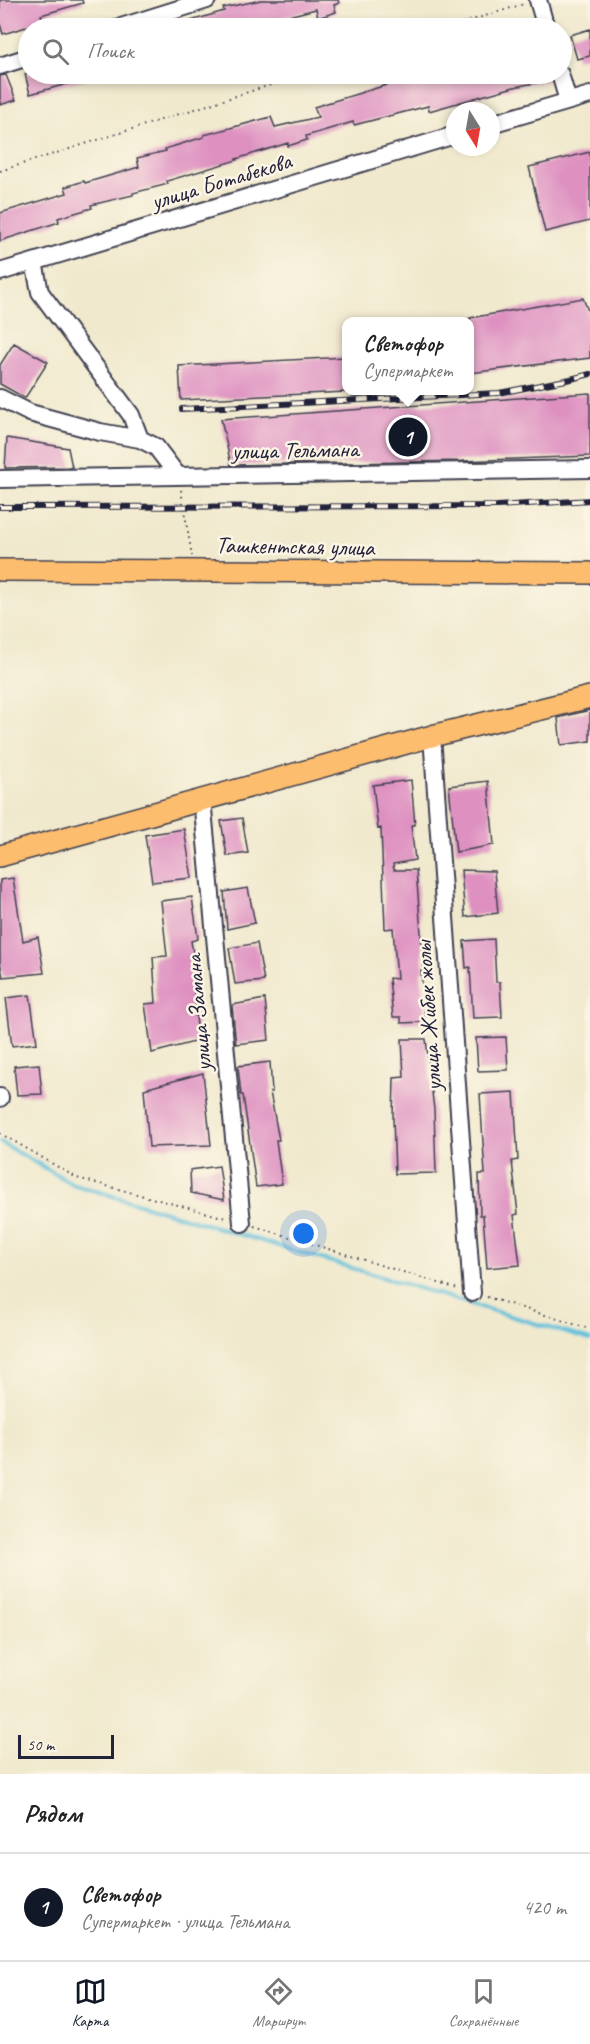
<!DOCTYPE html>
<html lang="ru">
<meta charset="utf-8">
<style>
body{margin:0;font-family:Caveat,sans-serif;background:#f6f6f6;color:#222}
.compass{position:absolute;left:446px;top:102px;width:54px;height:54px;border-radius:50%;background:#fff;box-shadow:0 3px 9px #0003;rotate:169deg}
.scale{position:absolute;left:18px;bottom:15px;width:96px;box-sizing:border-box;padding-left:6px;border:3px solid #22223b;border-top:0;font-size:16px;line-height:21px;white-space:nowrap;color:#22223b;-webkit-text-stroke:4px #fcf5e5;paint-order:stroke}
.you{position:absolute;left:304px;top:1234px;width:21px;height:21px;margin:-15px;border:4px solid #fff;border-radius:50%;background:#1a73e8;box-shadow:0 0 0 9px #1a73e833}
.badge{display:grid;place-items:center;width:39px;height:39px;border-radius:50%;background:#111827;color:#fff;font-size:20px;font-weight:700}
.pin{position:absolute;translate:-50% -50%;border:3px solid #fff;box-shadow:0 2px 6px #0006}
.popup{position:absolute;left:342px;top:317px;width:132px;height:78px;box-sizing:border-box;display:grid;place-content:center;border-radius:12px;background:#fff;filter:drop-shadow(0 2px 4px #0005);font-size:20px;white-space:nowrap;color:#767676}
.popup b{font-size:22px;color:#222}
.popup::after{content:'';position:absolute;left:50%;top:100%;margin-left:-12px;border:12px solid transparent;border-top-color:#fff}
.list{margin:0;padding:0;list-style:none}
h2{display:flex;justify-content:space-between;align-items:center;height:78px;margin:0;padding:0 24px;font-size:26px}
h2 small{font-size:20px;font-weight:400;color:#767676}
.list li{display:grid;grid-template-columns:39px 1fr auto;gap:18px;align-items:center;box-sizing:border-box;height:108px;padding:0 24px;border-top:2px solid #e0e0e0}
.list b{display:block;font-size:22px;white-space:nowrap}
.list p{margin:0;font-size:20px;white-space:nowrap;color:#767676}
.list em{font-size:20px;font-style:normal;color:#767676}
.icon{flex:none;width:33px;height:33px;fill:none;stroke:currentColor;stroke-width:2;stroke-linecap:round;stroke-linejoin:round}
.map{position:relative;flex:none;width:590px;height:1774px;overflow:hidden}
.search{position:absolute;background:#fff;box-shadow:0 3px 9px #0003;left:18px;right:18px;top:18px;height:66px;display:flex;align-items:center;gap:15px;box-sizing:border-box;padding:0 21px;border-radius:33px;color:#767676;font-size:22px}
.sheet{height:186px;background:#fff}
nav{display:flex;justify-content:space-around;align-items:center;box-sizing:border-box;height:84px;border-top:2px solid #e0e0e0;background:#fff;font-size:16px;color:#767676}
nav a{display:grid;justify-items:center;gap:3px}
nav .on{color:#111827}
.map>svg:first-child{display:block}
</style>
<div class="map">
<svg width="590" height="1774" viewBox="0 0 590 1774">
<rect width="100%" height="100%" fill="#fcf5e5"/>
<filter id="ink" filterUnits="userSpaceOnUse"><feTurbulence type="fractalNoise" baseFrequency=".0167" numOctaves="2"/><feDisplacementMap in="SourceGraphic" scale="12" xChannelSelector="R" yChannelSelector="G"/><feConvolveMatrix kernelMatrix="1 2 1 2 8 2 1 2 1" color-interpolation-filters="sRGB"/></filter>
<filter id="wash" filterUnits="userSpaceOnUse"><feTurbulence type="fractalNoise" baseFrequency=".008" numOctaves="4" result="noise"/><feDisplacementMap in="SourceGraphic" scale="24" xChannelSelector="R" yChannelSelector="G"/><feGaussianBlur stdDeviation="1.35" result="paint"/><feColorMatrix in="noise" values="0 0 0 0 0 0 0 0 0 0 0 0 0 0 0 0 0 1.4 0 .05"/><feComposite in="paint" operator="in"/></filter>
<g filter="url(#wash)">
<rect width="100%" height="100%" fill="#f0e9cd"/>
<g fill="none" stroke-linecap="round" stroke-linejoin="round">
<path stroke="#5dbfdb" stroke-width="4" d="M 0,1142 L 73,1184 L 590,1340"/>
</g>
<g id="blocks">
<path fill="#de91c1" d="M 0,0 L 82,0 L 83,3 L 41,15 L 43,22 L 3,34 L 0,24 Z
M 261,0 L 338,0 L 339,3 L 334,5 L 336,12 L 318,18 L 316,9 L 241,28 L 175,28 L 174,26 L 224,11 L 223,8 Z
M 590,29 L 590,56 L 577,59 L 570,35 Z
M 25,74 L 92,74 L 93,77 L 30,94 Z
M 443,74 L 550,74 L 551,80 L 514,87 L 429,111 L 428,106 L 354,125 L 353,122 L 306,136 L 307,140 L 288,146 L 288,143 L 236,159 L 237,160 L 167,181 L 168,184 L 133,193 L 133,195 L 91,205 L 92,208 L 58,218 L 59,222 L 0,241 L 0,213 L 67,193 L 65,187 L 84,181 L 85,183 L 139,167 L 137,158 L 166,151 L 165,149 L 204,137 L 204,135 L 271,117 L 275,127 L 318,117 L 314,107 L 413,77 L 415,82 Z
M 6,75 L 16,100 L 0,105 L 0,76 Z
M 590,152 L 590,221 L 545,232 L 529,167 Z
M 583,298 L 590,316 L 590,358 L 470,373 L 470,318 Z
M 14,343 L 48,362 L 25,398 L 0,384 L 0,365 Z
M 346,357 L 346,392 L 181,400 L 179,366 Z
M 590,393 L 590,456 L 463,461 L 231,465 L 221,419 Z
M 7,438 L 68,448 L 72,467 L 5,468 Z
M 590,710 L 590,741 L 561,745 L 558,718 Z
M 411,780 L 415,825 L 411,825 L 415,860 L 393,864 L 394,870 L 416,870 L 424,971 L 421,971 L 425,1016 L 424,1022 L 401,1023 L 401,1017 L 393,1017 L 389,978 L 397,979 L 393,928 L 385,929 L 381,828 L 378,829 L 373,785 Z
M 488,781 L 494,845 L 456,852 L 449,786 Z
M 242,818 L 248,853 L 227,856 L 221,821 Z
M 184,829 L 192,878 L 152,882 L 145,835 Z
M 461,870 L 494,871 L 498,913 L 465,917 Z
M 13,878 L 23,941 L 38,937 L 44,973 L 3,977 L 0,962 L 0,880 Z
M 248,888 L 255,923 L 227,929 L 224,892 Z
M 192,897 L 198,939 L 191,941 L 199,990 L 194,990 L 198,1041 L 152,1053 L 145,1004 L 156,1003 L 153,957 L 167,956 L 161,901 Z
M 494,939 L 496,982 L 500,982 L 502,1017 L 473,1018 L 470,967 L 466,968 L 464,941 Z
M 257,943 L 264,981 L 235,984 L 229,948 Z
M 30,995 L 37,1043 L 12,1046 L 6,998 Z
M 265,999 L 269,1040 L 236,1044 L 232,1005 Z
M 506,1037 L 508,1070 L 478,1071 L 476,1038 Z
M 402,1039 L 426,1039 L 434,1110 L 436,1173 L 395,1174 L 393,1117 L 394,1078 L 404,1077 Z
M 270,1062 L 272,1092 L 270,1092 L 279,1140 L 276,1140 L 282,1184 L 256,1187 L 243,1095 L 241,1095 L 238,1066 Z
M 39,1064 L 42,1094 L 17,1095 L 14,1066 Z
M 203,1073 L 211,1145 L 149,1147 L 144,1089 Z
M 514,1092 L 518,1160 L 512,1161 L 518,1214 L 514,1215 L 520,1265 L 487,1268 L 483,1215 L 480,1215 L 479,1174 L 485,1174 L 480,1094 Z
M 219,1166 L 224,1200 L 191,1193 L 190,1170 Z"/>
</g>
</g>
<g filter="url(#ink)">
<use href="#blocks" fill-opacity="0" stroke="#414051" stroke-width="1.5"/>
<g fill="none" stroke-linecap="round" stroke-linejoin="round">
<defs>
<path id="minor" d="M 538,0 L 546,28
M 118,28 L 207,0
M 0,66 L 28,57
M 560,74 L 568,101
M 491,124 L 590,95
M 34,262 L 40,292 L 131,415 L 140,439
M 0,272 L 455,135
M 0,398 L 30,413 L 100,432 L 140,439 L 156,447 L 178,476
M 0,479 L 590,469
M 432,736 L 472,1293
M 202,799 L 242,1223
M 0,1097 L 0,1098"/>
<path id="major" d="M 0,570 L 590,573
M 0,856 L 432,736 L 590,697"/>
</defs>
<use href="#minor" stroke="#414051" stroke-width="20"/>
<use href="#major" stroke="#414051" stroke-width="24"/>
<path stroke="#414051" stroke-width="2" stroke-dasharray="1.5 4.5" stroke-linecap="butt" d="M 446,28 L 524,4
M 0,171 L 305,74
M 181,490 L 192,556
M 0,1133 L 77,1178 L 226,1218
M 254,1226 L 458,1289
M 487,1297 L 590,1329"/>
<use href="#minor" stroke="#fff" stroke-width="16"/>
<use href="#major" stroke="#fcbd6e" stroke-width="21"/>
<defs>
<path id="rail" d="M 182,409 L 499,393 L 571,379 L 590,374
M 0,507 L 497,506 L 590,500"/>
</defs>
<use href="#rail" stroke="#22223b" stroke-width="6"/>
<use href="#rail" stroke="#fcf5e5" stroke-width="4" stroke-dasharray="11" stroke-linecap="butt"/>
</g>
</g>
<g text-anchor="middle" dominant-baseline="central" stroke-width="5" stroke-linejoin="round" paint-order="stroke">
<g font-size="24" fill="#22223b" stroke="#fcf5e5">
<text transform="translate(221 181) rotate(-17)">улица Ботабекова</text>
<text transform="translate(295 450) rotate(-1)">улица Тельмана</text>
<text transform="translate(295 546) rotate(1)">Ташкентская улица</text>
<text transform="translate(198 1013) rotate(-95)">улица Замана</text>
<text transform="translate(428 1016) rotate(-94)">улица Жибек жолы</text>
</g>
</g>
</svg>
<svg class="compass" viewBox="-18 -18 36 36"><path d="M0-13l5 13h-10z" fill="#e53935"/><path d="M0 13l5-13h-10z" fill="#767676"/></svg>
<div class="scale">50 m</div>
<div class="you"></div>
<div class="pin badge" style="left:408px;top:437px">1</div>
<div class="popup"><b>Светофор</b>Супермаркет</div>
<div class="search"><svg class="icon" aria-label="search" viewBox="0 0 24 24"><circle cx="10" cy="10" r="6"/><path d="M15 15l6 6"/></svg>Поиск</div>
</div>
<section class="sheet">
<h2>Рядом<small></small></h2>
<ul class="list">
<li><span class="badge">1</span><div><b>Светофор</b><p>Супермаркет · улица Тельмана</p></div><em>420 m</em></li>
</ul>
</section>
<nav>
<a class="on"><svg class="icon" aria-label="map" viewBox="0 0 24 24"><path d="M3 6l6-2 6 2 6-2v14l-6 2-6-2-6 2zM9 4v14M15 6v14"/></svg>Карта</a>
<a><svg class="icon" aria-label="directions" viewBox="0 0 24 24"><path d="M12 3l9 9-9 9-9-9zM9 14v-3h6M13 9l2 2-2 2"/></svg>Маршрут</a>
<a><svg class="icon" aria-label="saved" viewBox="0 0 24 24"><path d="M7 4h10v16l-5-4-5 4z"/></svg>Сохранённые</a>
</nav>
